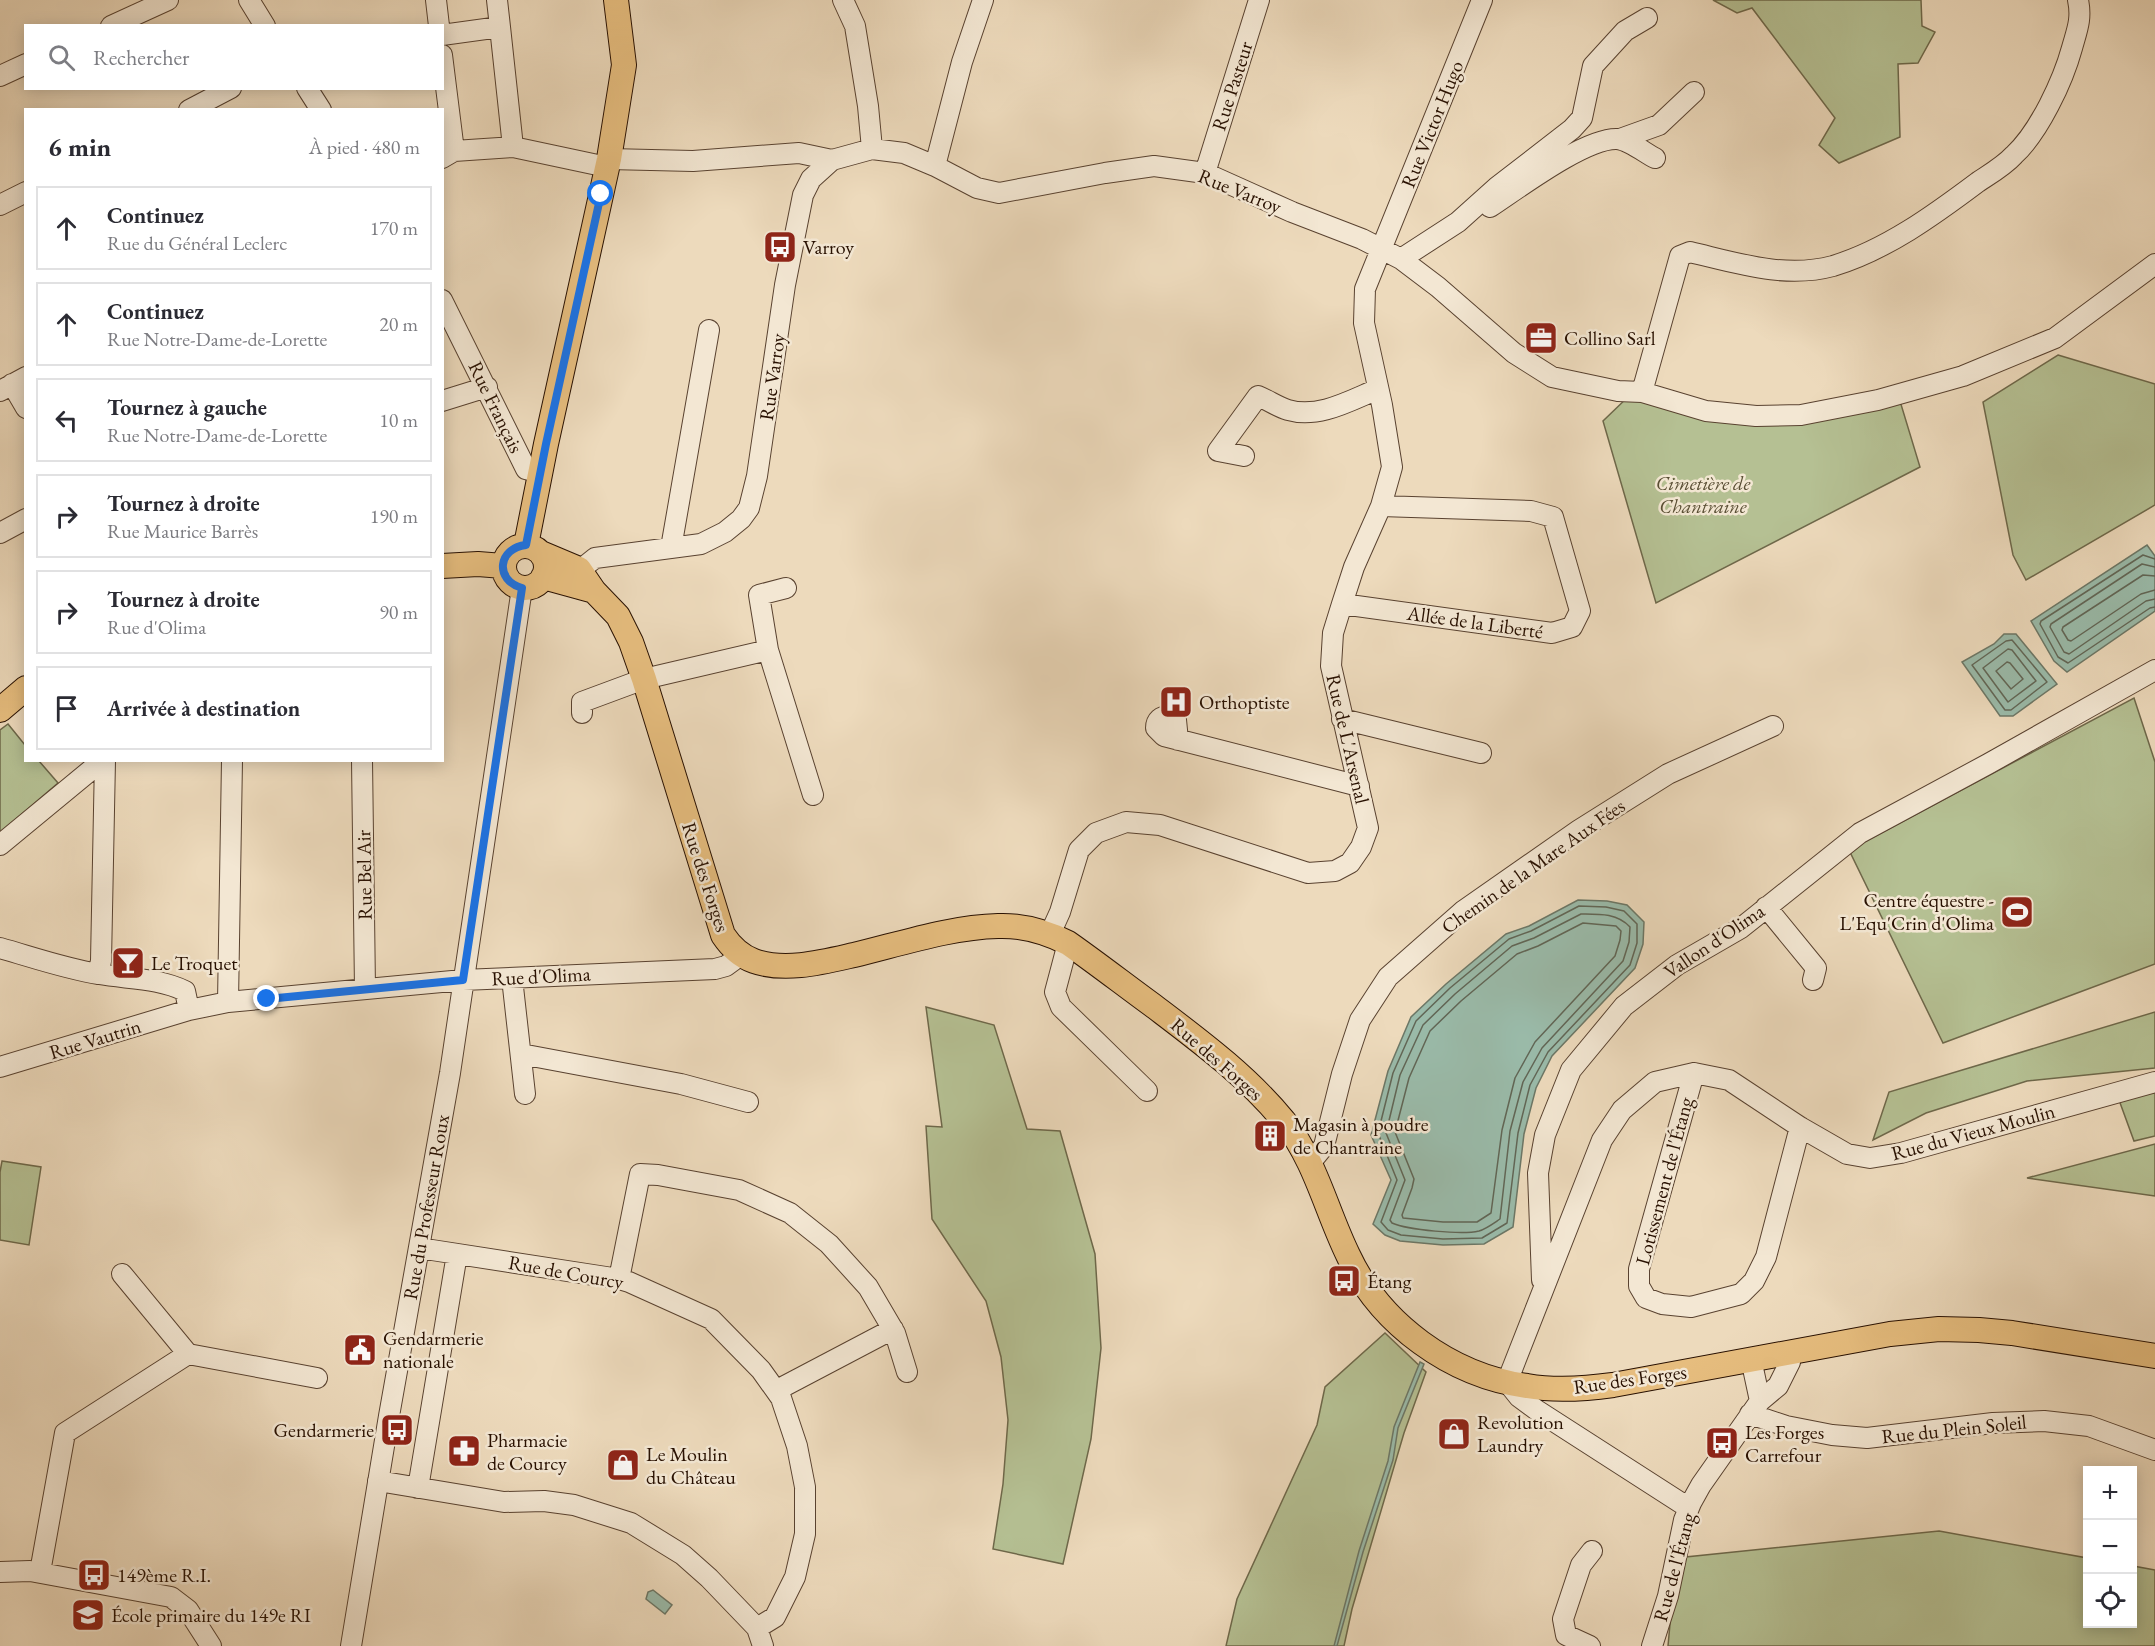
<!DOCTYPE html>
<html lang="fr">
<meta charset="utf-8">
<style>
body{margin:0;font-family:"EB Garamond",serif;background:#f7f7f7;color:#2b2b33}
.controls{position:absolute;right:18px;bottom:18px;display:grid;overflow:hidden;border-radius:0px;box-shadow:0 3px 15px #0003}
.controls button{width:54px;height:54px;display:grid;place-items:center;padding:0;border:0;border-bottom:2px solid #e1e1e2;background:#fff;color:#2b2b33;font:30px sans-serif}
.stop{position:absolute;width:18px;height:18px;margin:-14px;border:4px solid #1a73e8;border-radius:50%;background:#fff}
.stop.end{background:#1a73e8;border-color:#fff;box-shadow:0 2px 6px #0008}
.list{margin:0;padding:0;list-style:none}
h2{display:flex;justify-content:space-between;align-items:center;height:78px;margin:0;padding:0 24px;font-size:26px}
h2 small{font-size:20px;font-weight:400;color:#7c7c81}
.list li{display:grid;grid-template-columns:39px 1fr auto;gap:18px;align-items:center;box-sizing:border-box;height:84px;margin:0 12px 12px;padding:0 12px;border:2px solid #e1e1e2;border-radius:0px}
.list b{display:block;font-size:22px;white-space:nowrap}
.list p{margin:0;font-size:20px;white-space:nowrap;color:#7c7c81}
.list em{font-size:20px;font-style:normal;color:#7c7c81}
.icon{flex:none;width:33px;height:33px;fill:none;stroke:currentColor;stroke-width:2;stroke-linecap:round;stroke-linejoin:round}
.map{position:relative;flex:none;width:2155px;height:1646px;overflow:hidden}
.search{position:absolute;background:#fff;box-shadow:0 3px 15px #0003;left:24px;top:24px;width:420px;height:66px;display:flex;align-items:center;gap:15px;box-sizing:border-box;padding:0 21px;border-radius:0px;color:#7c7c81;font-size:22px}
.panel{position:absolute;background:#fff;box-shadow:0 3px 15px #0003;left:24px;top:108px;width:420px;height:654px;border-radius:0px}
.map>svg:first-child{display:block}
</style>
<div class="map">
<svg width="2155" height="1646" viewBox="0 0 2155 1646">
<rect width="100%" height="100%" fill="#eddabc"/>
<filter id="stains"><feTurbulence type="fractalNoise" baseFrequency=".00333" numOctaves="4"/><feColorMatrix values="0 0 0 0 .2 0 0 0 0 .09 0 0 0 0 .02 0 0 0 .5 -.17"/></filter>
<radialGradient id="worn" r=".72"><stop offset=".6" stop-color="#630" stop-opacity="0"/><stop offset="1" stop-color="#630" stop-opacity=".3"/></radialGradient>
<path fill="#b5c093" stroke="#6e684a" stroke-width="1.5" d="M 1713,0 L 1921,0 L 1922,26 L 1935,32 L 1918,63 L 1898,64 L 1900,137 L 1839,163 L 1819,145 L 1835,118 L 1752,8 L 1737,13 Z
M 2058,355 L 2155,384 L 2155,505 L 2026,580 L 2013,555 L 1983,402 Z
M 1631,394 L 1712,420 L 1900,401 L 1920,467 L 1656,603 L 1603,421 Z
M 2134,698 L 2155,762 L 2155,964 L 1943,1043 L 1849,850 Z
M 8,724 L 25,745 L 26,760 L 39,761 L 58,783 L 0,833 L 0,730 Z
M 926,1007 L 994,1025 L 1027,1129 L 1060,1131 L 1095,1254 L 1101,1348 L 1091,1439 L 1063,1564 L 993,1549 L 1003,1484 L 1008,1420 L 1001,1357 L 986,1301 L 932,1219 L 926,1126 L 942,1127 Z
M 2155,1012 L 2155,1068 L 2027,1081 L 1926,1113 L 1873,1140 L 1889,1092 Z
M 2155,1090 L 2155,1136 L 2134,1141 L 2119,1100 Z
M 2155,1144 L 2155,1196 L 2027,1178 Z
M 2,1161 L 41,1167 L 29,1245 L 0,1240 L 0,1172 Z
M 1385,1333 L 1426,1372 L 1404,1433 L 1352,1609 L 1344,1646 L 1226,1646 L 1237,1599 L 1317,1425 L 1325,1387 Z
M 1939,1531 L 2087,1558 L 2088,1624 L 2132,1624 L 2133,1566 L 2155,1570 L 2155,1646 L 1668,1646 L 1676,1558 Z"/>
<path fill="#9abbaa" stroke="#6c7766" stroke-width="1.5" d="M 2147,545 L 2155,556 L 2155,611 L 2067,672 L 2054,661 L 2031,621 Z
M 2004,634 L 2016,634 L 2057,684 L 2013,716 L 2000,716 L 1962,662 L 1994,644 Z
M 1578,900 L 1607,901 L 1627,905 L 1644,922 L 1643,944 L 1635,968 L 1552,1056 L 1536,1088 L 1524,1134 L 1513,1227 L 1484,1244 L 1443,1245 L 1400,1241 L 1385,1235 L 1373,1224 L 1391,1180 L 1371,1135 L 1388,1071 L 1411,1017 L 1446,984 L 1506,934 L 1529,926 Z
M 1420,1362 L 1424,1364 L 1398,1428 L 1393,1460 L 1363,1552 L 1337,1646 L 1334,1646 L 1359,1551 L 1388,1461 L 1394,1427 Z
M 653,1590 L 672,1605 L 665,1614 L 646,1599 L 648,1592 Z"/>
<g fill="none" stroke-linecap="round" stroke-linejoin="round">
<path stroke="#616656" stroke-width="1.5" d="M 2155,559 L 2143,555 L 2041,621 L 2040,624 L 2058,657 L 2068,663 L 2150,608 L 2155,607
M 2155,567 L 2142,564 L 2051,624 L 2050,627 L 2064,652 L 2069,654 L 2146,601 L 2155,599
M 2155,576 L 2143,575 L 2063,627 L 2062,630 L 2068,640 L 2071,641 L 2141,594 L 2155,590
M 2012,640 L 2047,682 L 2011,710 L 2005,710 L 1972,665 L 2006,641 Z
M 2008,649 L 2012,650 L 2036,681 L 2008,702 L 1983,668 Z
M 2007,662 L 2010,663 L 2023,679 L 2011,689 L 1996,671 Z
M 1579,906 L 1606,907 L 1624,911 L 1637,924 L 1637,943 L 1630,965 L 1548,1052 L 1530,1085 L 1518,1133 L 1507,1223 L 1482,1238 L 1443,1239 L 1401,1235 L 1388,1230 L 1381,1222 L 1397,1180 L 1378,1133 L 1393,1073 L 1416,1021 L 1450,988 L 1509,939 L 1531,931 Z
M 1581,914 C 1599,914 1617,913 1630,927 L 1629,942 L 1623,961 L 1542,1048 L 1523,1082 L 1510,1131 L 1500,1219 C 1494,1223 1486,1229 1479,1231 C 1462,1235 1408,1230 1392,1223 L 1390,1220 L 1405,1180 L 1386,1133 L 1400,1075 L 1423,1025 L 1455,994 L 1512,946 L 1534,938 Z
M 1583,923 L 1616,926 L 1621,931 L 1620,940 L 1615,956 L 1535,1042 L 1515,1078 L 1502,1130 L 1491,1213 L 1477,1222 L 1443,1222 L 1403,1218 L 1402,1215 L 1412,1188 L 1414,1179 L 1395,1132 L 1409,1078 L 1430,1031 L 1461,1001 L 1517,954 L 1538,946 Z"/>
<defs>
<path id="minor" d="M 249,0 L 265,26
M 436,0 L 439,26
M 497,0 L 500,27
M 843,0 L 855,26 L 868,106 L 872,149
M 111,26 L 168,0
M 442,35 L 500,27 L 513,147
M 442,55 L 454,151
M 0,76 L 26,64
M 307,88 L 321,110
M 189,110 L 231,88
M 1620,139 L 1659,125 L 1694,92
M 442,158 L 454,151 L 513,147 L 607,167
M 609,159 L 693,161 L 799,153 L 832,160
M 935,166 L 962,62 L 983,0
M 1205,173 L 1259,0
M 0,205 L 26,192
M 1490,207 C 1519,188 1585,138 1617,139 C 1629,140 1645,153 1655,158
M 1401,259 L 1458,222 L 1497,187 L 1572,129 L 1582,118 L 1593,66 L 1625,31 L 1647,18
M 442,300 L 526,469 L 541,473
M 12,384 L 26,408
M 0,391 L 26,377
M 1642,392 L 1680,256 L 1690,252 C 1737,263 1785,279 1833,266 C 1886,250 1934,215 1978,182 C 1990,174 2004,166 2014,155 C 2039,132 2063,81 2072,48 C 2077,30 2082,19 2078,0
M 442,401 L 487,387
M 1244,456 L 1218,451 L 1258,396 C 1268,400 1278,407 1288,410 C 1319,419 1351,400 1378,389
M 0,533 L 26,519
M 671,548 L 709,330
M 570,578 L 595,558 L 701,544 L 725,532 L 741,519 L 749,508 L 757,476 L 785,285 L 803,195 L 811,179 L 832,160 L 872,149 L 904,153 L 935,166 L 977,188 L 999,193 L 1105,173 L 1154,166 L 1205,173 L 1292,212 L 1362,239 L 1401,259 L 1438,287 L 1514,353 L 1552,377 L 1618,391 L 1642,392 L 1706,411 L 1756,416 L 1801,415 L 1878,400 L 1963,376 L 2055,338 L 2155,264
M 786,588 L 759,595 L 768,650 L 813,795
M 1342,604 L 1552,633 L 1572,627 L 1580,611 L 1553,517 L 1531,511 L 1381,506
M 582,713 L 582,702 L 644,679 L 768,650
M 1342,719 L 1481,753
M 1178,740 L 1176,720 L 1169,716 C 1161,716 1156,720 1156,728 L 1164,736 L 1359,786
M 362,760 L 365,989
M 0,845 L 103,760
M 1766,907 L 1816,968 L 1813,980
M 1050,934 L 1060,912 L 1079,850 L 1096,833 L 1126,822 L 1160,825 L 1308,873 L 1335,871 L 1350,863 L 1361,847 L 1368,828 L 1331,666 L 1333,633 L 1342,604 L 1354,567 L 1381,506 L 1392,467 L 1382,405 L 1364,323 L 1365,289 L 1482,0
M 1068,943 L 1055,992 L 1061,1007 L 1147,1091
M 0,948 C 32,957 66,969 99,974 C 127,979 159,978 185,991 L 189,1010
M 98,974 L 101,961 L 105,760
M 512,978 L 525,1094
M 228,1002 L 232,760
M 521,1054 L 681,1084 L 748,1102
M 0,1067 L 189,1010 L 228,1002 L 463,980 L 715,969 L 726,966 L 741,955
M 1694,1073 L 1639,1269 L 1639,1286 L 1646,1298 L 1662,1304 L 1691,1307 L 1741,1294 L 1754,1281 L 1766,1257 L 1800,1127
M 1311,1162 L 1324,1146 L 1342,1074 L 1360,1020 L 1388,977 L 1463,911 L 1579,830 L 1668,774 L 1773,726
M 419,1248 L 619,1279 L 629,1282 L 711,1319 L 761,1370 L 781,1398 L 797,1446 L 805,1487 L 805,1534 L 795,1577 L 775,1617 L 757,1628
M 122,1274 L 188,1354
M 619,1279 L 640,1174 L 658,1175 L 739,1190 L 790,1213 L 829,1244 L 868,1287 L 895,1333 L 907,1372
M 1542,1280 L 1538,1173 L 1545,1135 L 1571,1070 L 1624,1006 L 1677,965 L 1741,928 L 1860,833 L 1988,764 L 2155,670
M 1751,1359 L 1760,1401
M 777,1390 L 893,1329
M 1750,1414 L 1786,1426 L 1832,1435 L 1867,1438 L 1993,1423 L 2044,1421 L 2089,1426 L 2155,1450
M 378,1481 L 504,1502 L 544,1501 L 574,1505 L 631,1523 L 683,1555 L 709,1578 L 757,1628 L 763,1646
M 418,1488 L 457,1254
M 1691,1503 L 1681,1503 L 1538,1411 L 1519,1397 L 1507,1382 L 1602,1140 L 1622,1110 L 1655,1082 L 1694,1073 L 1729,1080 L 1800,1127 L 1847,1154 L 1870,1158 L 1901,1153 L 2155,1082
M 0,1572 L 30,1571 L 171,1597 L 188,1610 L 211,1646
M 40,1572 L 65,1433 L 188,1354 L 317,1378
M 351,1646 L 389,1416 L 450,1073 L 522,588
M 1590,1646 L 1566,1635 L 1563,1619 L 1581,1565 L 1592,1551
M 1652,1646 L 1668,1596 L 1684,1520 L 1691,1503 L 1701,1485 L 1760,1401 L 1778,1386 L 1790,1362 L 1790,1352"/>
<path id="major" d="M 526,545 L 546,444 L 609,159 L 624,65 L 616,0
M504 567a21 21 0 1 1 42 0a21 21 0 1 1-42 0Z
M 541,553 L 579,569 L 594,591 L 618,616 L 631,642 L 644,679 L 723,935 C 731,947 740,956 754,961 C 785,972 823,962 854,955 C 900,944 951,927 998,926 C 1023,925 1046,932 1068,943 C 1098,964 1126,986 1155,1007 C 1201,1042 1247,1076 1284,1121 C 1316,1162 1326,1210 1348,1255 C 1380,1324 1451,1376 1527,1386 C 1556,1391 1584,1389 1613,1385 L 1890,1334 L 1939,1329 L 1979,1330 L 2012,1333 L 2155,1356
M 442,566 L 478,564 L 503,566
M 543,577 L 594,591
M 0,710 L 26,688"/>
</defs>
<use href="#minor" stroke="#594230" stroke-width="22"/>
<use href="#major" stroke="#281001" stroke-width="26"/>
<use href="#minor" stroke="#f3e7d3" stroke-width="20"/>
<use href="#major" stroke="#e6bd7e" stroke-width="24"/>
</g>
<g fill="none" stroke-linecap="round" stroke-linejoin="round">
<path stroke="#1a73e8" stroke-width="8" d="M 267,999 L 463,980 L 522,588 C 494,580 498,548 526,545 L 546,444 L 601,194"/>
</g>
<defs>
<symbol id="bus-square" viewBox="-11 -11 22 22"><rect x="-9" y="-9" width="18" height="18" rx="4" fill="#8f2418" stroke="#f3e7d3"/><path d="M-5-6H5V4H4V6H2V4H-2V6H-4V4H-5ZM-3.5-4V0h7V-4ZM-3.5 1.2v1.5H-2V1.2ZM2 1.2v1.5H3.5V1.2Z" fill="#fff"/></symbol>
<symbol id="office-square" viewBox="-11 -11 22 22"><rect x="-9" y="-9" width="18" height="18" rx="4" fill="#8f2418" stroke="#f3e7d3"/><path d="M-6-3h4V-5.5h4V-3h4V5H-6ZM-1-4.5V-3h2v-1.5ZM-6 0V1H6V0Z" fill="#fff"/></symbol>
<symbol id="hospital-square" viewBox="-11 -11 22 22"><rect x="-9" y="-9" width="18" height="18" rx="4" fill="#8f2418" stroke="#f3e7d3"/><path d="M-5-5h3v3.5h4V-5h3V5h-3V1.5h-4V5h-3Z" fill="#fff"/></symbol>
<symbol id="stadium-square" viewBox="-11 -11 22 22"><rect x="-9" y="-9" width="18" height="18" rx="4" fill="#8f2418" stroke="#f3e7d3"/><path d="M0-5a6.5 5 0 1 0 0 10a6.5 5 0 1 0 0-10ZM-3.5-1.8h7v3.6h-7Z" fill="#fff"/></symbol>
<symbol id="bar-square" viewBox="-11 -11 22 22"><rect x="-9" y="-9" width="18" height="18" rx="4" fill="#8f2418" stroke="#f3e7d3"/><path d="M-6-5H6L.8 .8V4.5H3.5V6h-7V4.5H-.8V.8Z" fill="#fff"/></symbol>
<symbol id="building-square" viewBox="-11 -11 22 22"><rect x="-9" y="-9" width="18" height="18" rx="4" fill="#8f2418" stroke="#f3e7d3"/><path d="M-4-6H4V6H1V3H-1V6H-4ZM-2.5-4.3h1.7v1.8h-1.7ZM.8-4.3h1.7v1.8H.8ZM-2.5-1h1.7V.8h-1.7ZM.8-1h1.7V.8H.8Z" fill="#fff"/></symbol>
<symbol id="civic-square" viewBox="-11 -11 22 22"><rect x="-9" y="-9" width="18" height="18" rx="4" fill="#8f2418" stroke="#f3e7d3"/><path d="M-.6-6.5H3V-4.5H.6V-3L4-1V1h2V6H-6V1h2V-1L-.6-3ZM-1.2 2.5V6h2.4V2.5Z" fill="#fff"/></symbol>
<symbol id="shop-square" viewBox="-11 -11 22 22"><rect x="-9" y="-9" width="18" height="18" rx="4" fill="#8f2418" stroke="#f3e7d3"/><path d="M-5-2.5h2.3a2.7 3.5 0 0 1 5.4 0H5L5.5 6h-11ZM-1.5-2.5h3a1.5 2.3 0 0 0-3 0Z" fill="#fff"/></symbol>
<symbol id="pharmacy-square" viewBox="-11 -11 22 22"><rect x="-9" y="-9" width="18" height="18" rx="4" fill="#8f2418" stroke="#f3e7d3"/><path d="M-2-6h4v4h4v4h-4v4h-4v-4h-4v-4h4Z" fill="#fff"/></symbol>
<symbol id="school-square" viewBox="-11 -11 22 22"><rect x="-9" y="-9" width="18" height="18" rx="4" fill="#8f2418" stroke="#f3e7d3"/><path d="M0-5L7-2L0 1L-7-2ZM-4 1L0 2.5L4 1V4Q0 6-4 4Z" fill="#fff"/></symbol>
</defs>
<g fill-rule="evenodd">
<use href="#bus-square" x="761" y="228" width="38" height="38"/>
<use href="#office-square" x="1522" y="319" width="38" height="38"/>
<use href="#hospital-square" x="1157" y="683" width="38" height="38"/>
<use href="#stadium-square" x="1998" y="893" width="38" height="38"/>
<use href="#bar-square" x="109" y="944" width="38" height="38"/>
<use href="#building-square" x="1251" y="1117" width="38" height="38"/>
<use href="#bus-square" x="1325" y="1262" width="38" height="38"/>
<use href="#civic-square" x="341" y="1331" width="38" height="38"/>
<use href="#bus-square" x="378" y="1411" width="38" height="38"/>
<use href="#shop-square" x="1435" y="1415" width="38" height="38"/>
<use href="#bus-square" x="1703" y="1424" width="38" height="38"/>
<use href="#pharmacy-square" x="445" y="1432" width="38" height="38"/>
<use href="#shop-square" x="604" y="1446" width="38" height="38"/>
<use href="#bus-square" x="75" y="1556" width="38" height="38"/>
<use href="#school-square" x="69" y="1596" width="38" height="38"/>
</g>
<g text-anchor="middle" dominant-baseline="central" stroke-width="5" stroke-linejoin="round" paint-order="stroke">
<g font-size="20" fill="#281001" stroke="#f3e7d3">
<text transform="translate(1232 86) rotate(-72)">Rue Pasteur</text>
<text transform="translate(1432 124) rotate(-68)">Rue Victor Hugo</text>
<text transform="translate(1240 191) rotate(22)">Rue Varroy</text>
<text transform="translate(772 377) rotate(-82)">Rue Varroy</text>
<text transform="translate(496 407) rotate(64)">Rue Français</text>
<text transform="translate(1475 622) rotate(8)">Allée de la Liberté</text>
<text transform="translate(1348 739) rotate(77)">Rue de L'Arsenal</text>
<text transform="translate(1533 866) rotate(-35)">Chemin de la Mare Aux Fées</text>
<text transform="translate(364 875) rotate(-91)">Rue Bel Air</text>
<text transform="translate(706 877) rotate(72)">Rue des Forges</text>
<text transform="translate(1714 941) rotate(-34)">Vallon d'Olima</text>
<text transform="translate(541 976) rotate(-3)">Rue d'Olima</text>
<text transform="translate(95 1039) rotate(-17)">Rue Vautrin</text>
<text transform="translate(1217 1059) rotate(41)">Rue des Forges</text>
<text transform="translate(1973 1132) rotate(-15)">Rue du Vieux Moulin</text>
<text transform="translate(1664 1181) rotate(-75)">Lotissement de l'Étang</text>
<text transform="translate(426 1207) rotate(-80)">Rue du Professeur Roux</text>
<text transform="translate(566 1272) rotate(10)">Rue de Courcy</text>
<text transform="translate(1630 1379) rotate(-8)">Rue des Forges</text>
<text transform="translate(1954 1429) rotate(-6)">Rue du Plein Soleil</text>
<text transform="translate(1674 1567) rotate(-75)">Rue de l'Étang</text>
</g>
<g font-size="20" fill="#281001" stroke="#f3e7d3" text-anchor="start">
<text x="803" y="247">Varroy</text>
<text x="1564" y="338">Collino Sarl</text>
<text x="1199" y="702">Orthoptiste</text>
<text x="1994" y="900" text-anchor="end">Centre équestre -<tspan x="1994" dy="23">L'Equ'Crin d'Olima</tspan></text>
<text x="151" y="963">Le Troquet</text>
<text x="1293" y="1124">Magasin à poudre<tspan x="1293" dy="23">de Chantraine</tspan></text>
<text x="1367" y="1281">Étang</text>
<text x="383" y="1338">Gendarmerie<tspan x="383" dy="23">nationale</tspan></text>
<text x="1477" y="1422">Revolution<tspan x="1477" dy="23">Laundry</tspan></text>
<text x="374" y="1430" text-anchor="end">Gendarmerie</text>
<text x="1745" y="1432">Les Forges<tspan x="1745" dy="23">Carrefour</tspan></text>
<text x="487" y="1440">Pharmacie<tspan x="487" dy="23">de Courcy</tspan></text>
<text x="646" y="1454">Le Moulin<tspan x="646" dy="23">du Château</tspan></text>
<text x="117" y="1575">149ème R.I.</text>
<text x="111" y="1615">École primaire du 149e RI</text>
</g>
<g font-size="20" font-style="italic" fill="#594e34" stroke="#f3e7d3">
<text x="1703" y="483">Cimetière de<tspan x="1703" dy="23">Chantraine</tspan></text>
</g>
</g>
<rect width="100%" height="100%" filter="url(#stains)"/>
<rect width="100%" height="100%" fill="url(#worn)"/>
</svg>
<div class="controls">
<button>+</button>
<button>−</button>
<button><svg class="icon" aria-label="locate" viewBox="0 0 24 24"><circle cx="12" cy="12" r="6"/><path d="M12 2v4M12 18v4M2 12h4M18 12h4"/></svg></button>
</div>
<div class="stop" style="left:601px;top:194px"></div>
<div class="stop end" style="left:267px;top:999px"></div>
<div class="search"><svg class="icon" aria-label="search" viewBox="0 0 24 24"><circle cx="10" cy="10" r="6"/><path d="M15 15l6 6"/></svg>Rechercher</div>
<section class="panel">
<h2>6 min<small>À pied · 480 m</small></h2>
<ul class="list">
<li><svg class="icon" aria-label="ahead" viewBox="0 0 24 24"><path d="M12 20V5M6 11l6-6 6 6"/></svg><div><b>Continuez</b><p>Rue du Général Leclerc</p></div><em>170 m</em></li>
<li><svg class="icon" aria-label="ahead" viewBox="0 0 24 24"><path d="M12 20V5M6 11l6-6 6 6"/></svg><div><b>Continuez</b><p>Rue Notre-Dame-de-Lorette</p></div><em>20 m</em></li>
<li><svg class="icon" aria-label="left" viewBox="0 0 24 24"><path d="M17 20v-9H6M10 6l-5 5 5 5"/></svg><div><b>Tournez à gauche</b><p>Rue Notre-Dame-de-Lorette</p></div><em>10 m</em></li>
<li><svg class="icon" aria-label="right" viewBox="0 0 24 24"><path d="M7 20v-9h11M14 6l5 5-5 5"/></svg><div><b>Tournez à droite</b><p>Rue Maurice Barrès</p></div><em>190 m</em></li>
<li><svg class="icon" aria-label="right" viewBox="0 0 24 24"><path d="M7 20v-9h11M14 6l5 5-5 5"/></svg><div><b>Tournez à droite</b><p>Rue d'Olima</p></div><em>90 m</em></li>
<li><svg class="icon" aria-label="arrive" viewBox="0 0 24 24"><path d="M6 21V4h12l-3 4 3 4H6"/></svg><div><b>Arrivée à destination</b></div></li>
</ul>
</section>
</div>
